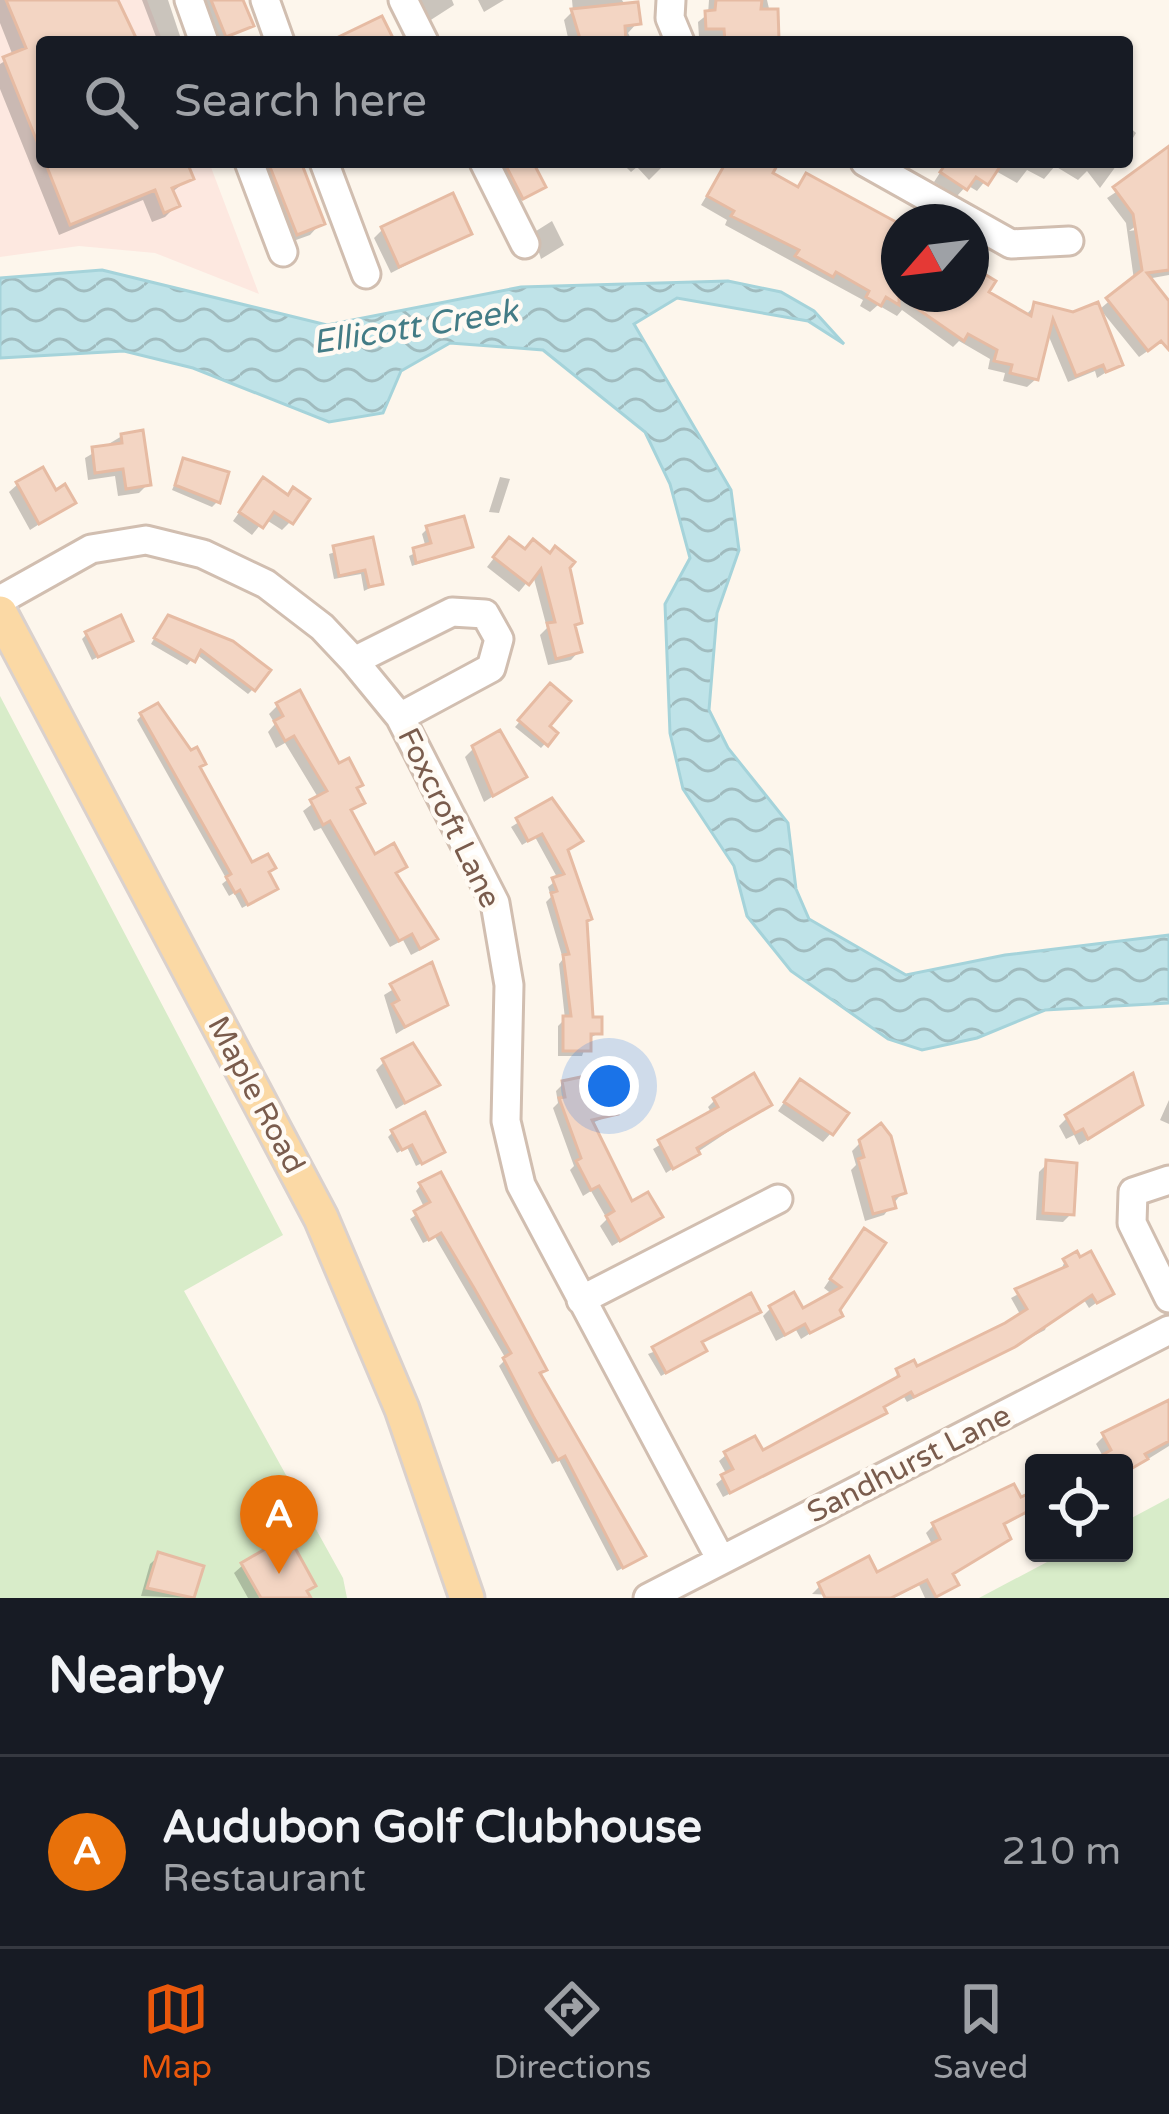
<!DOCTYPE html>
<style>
body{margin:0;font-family:"Varela Round",sans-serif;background:#20242c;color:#f1f3f6}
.controls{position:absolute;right:36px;bottom:36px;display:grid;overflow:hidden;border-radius:12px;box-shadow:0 3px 9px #0004}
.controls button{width:108px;height:108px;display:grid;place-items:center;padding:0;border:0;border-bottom:3px solid #363941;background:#171b24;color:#f1f3f6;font:60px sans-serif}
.compass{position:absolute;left:881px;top:204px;width:108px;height:108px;border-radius:50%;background:#171b24;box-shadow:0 3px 9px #0004;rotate:242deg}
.you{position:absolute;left:609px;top:1086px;width:42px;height:42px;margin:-30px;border:9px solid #fff;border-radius:50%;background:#1a73e8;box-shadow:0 0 0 18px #1a73e833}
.badge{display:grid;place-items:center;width:78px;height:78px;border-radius:50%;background:#ea580c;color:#fff;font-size:39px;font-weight:700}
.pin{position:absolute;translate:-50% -99px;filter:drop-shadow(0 3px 6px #0008)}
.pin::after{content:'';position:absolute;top:63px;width:42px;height:36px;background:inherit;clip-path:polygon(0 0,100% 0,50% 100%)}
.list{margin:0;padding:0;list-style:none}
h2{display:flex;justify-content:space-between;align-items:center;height:156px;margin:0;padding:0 48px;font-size:51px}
h2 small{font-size:39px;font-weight:400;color:#9ea1a6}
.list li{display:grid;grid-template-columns:78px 1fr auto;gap:36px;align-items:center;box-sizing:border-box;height:192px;padding:0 48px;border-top:3px solid #363941}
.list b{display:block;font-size:45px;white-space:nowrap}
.list p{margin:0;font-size:39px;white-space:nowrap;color:#9ea1a6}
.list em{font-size:39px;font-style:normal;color:#9ea1a6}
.icon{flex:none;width:66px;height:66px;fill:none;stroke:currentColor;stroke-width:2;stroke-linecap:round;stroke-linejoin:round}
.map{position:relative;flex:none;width:1169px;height:1598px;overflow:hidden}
.search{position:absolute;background:#171b24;box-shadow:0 3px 9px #0004;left:36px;right:36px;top:36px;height:132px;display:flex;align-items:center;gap:30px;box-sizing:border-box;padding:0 42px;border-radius:12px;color:#9ea1a6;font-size:45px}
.sheet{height:348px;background:#171b24}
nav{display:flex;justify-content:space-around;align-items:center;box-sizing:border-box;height:168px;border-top:3px solid #363941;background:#171b24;font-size:33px;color:#9ea1a6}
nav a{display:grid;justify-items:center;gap:6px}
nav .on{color:#ea580c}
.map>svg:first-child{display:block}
</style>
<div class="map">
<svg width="1169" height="1598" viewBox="0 0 1169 1598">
<defs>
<pattern id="water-waves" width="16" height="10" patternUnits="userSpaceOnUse" patternTransform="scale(3)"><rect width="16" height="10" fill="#bfe3e8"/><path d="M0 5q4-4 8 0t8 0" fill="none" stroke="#a0bbbe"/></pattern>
</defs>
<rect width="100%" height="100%" fill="#fdf6ec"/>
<path fill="#fde8e0" d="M 0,0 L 147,0 L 163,42 L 42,42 L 42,162 L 209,162 L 259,294 L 155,253 L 79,246 L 0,257 Z"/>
<path fill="#d8ecc9" d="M 0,696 L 283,1235 L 184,1291 L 343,1578 L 347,1598 L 0,1598 Z
M 1169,1498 L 1169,1598 L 979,1598 L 1064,1553 L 1124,1553 L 1124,1522 Z"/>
<path fill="url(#water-waves)" stroke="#a5d3da" stroke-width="3" d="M 102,270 L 327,325 L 521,287 L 728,281 L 781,292 L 814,311 L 844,344 L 808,321 L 677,298 L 634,324 L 731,490 L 739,550 L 717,613 L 709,710 L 728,748 L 788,823 L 796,889 L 809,919 L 906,975 L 1005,955 L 1169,935 L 1169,1003 L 1045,1010 L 977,1038 L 922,1050 L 888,1039 L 791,971 L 747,916 L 734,866 L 683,789 L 670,733 L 665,604 L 690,558 L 670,484 L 645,432 L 543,350 L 450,343 L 401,371 L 383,413 L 329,422 L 193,368 L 124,351 L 0,358 L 0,278 Z"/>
<path fill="#0003" d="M 0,0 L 116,0 L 134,42 L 42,42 L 42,162 L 184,162 L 190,178 L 171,193 L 177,205 L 165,217 L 152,222 L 143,200 L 59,235 L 0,89 L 0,64 L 13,56 L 0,23 Z
M 142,0 L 168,0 L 182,42 L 158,42 Z
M 199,0 L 239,0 L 250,26 L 217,42 Z
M 410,0 L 452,0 L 454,5 L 423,25 Z
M 478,0 L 504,0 L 484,12 Z
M 572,0 L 622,0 L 637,23 L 628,33 L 633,42 L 569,42 L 564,20 L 573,11 Z
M 709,0 L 767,0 L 776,38 L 733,42 L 750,24 L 717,41 L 717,36 L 699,37 L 698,22 L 708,14 Z
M 1127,125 L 1136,133 L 1127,148 Z
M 1169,157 L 1169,202 L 1129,231 L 1169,225 L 1169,275 L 1147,279 L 1169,306 L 1169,336 L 1139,357 L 1100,309 L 1134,280 L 1126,223 L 1107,198 Z
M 253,162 L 297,162 L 321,223 L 310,235 L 285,244 Z
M 491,162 L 530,162 L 542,187 L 514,205 Z
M 621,162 L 667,162 L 649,180 L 637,167 L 631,172 Z
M 727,162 L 766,162 L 769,174 L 796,189 L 807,177 L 899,249 L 899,294 L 971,294 L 971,271 L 985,293 L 1025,316 L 1034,306 L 1119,364 L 1097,378 L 1095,371 L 1068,382 L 1047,332 L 1036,379 L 1027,387 L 1003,381 L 1005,373 L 988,369 L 990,359 L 959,341 L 953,347 L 902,310 L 897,316 L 878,305 L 870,312 L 860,306 L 863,300 L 725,225 L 727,220 L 701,205 Z
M 940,162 L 1119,162 L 1100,188 L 1087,171 L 1078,180 L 1055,166 L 1044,179 L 1027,170 L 1017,183 L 994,170 L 977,191 L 967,185 L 957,196 L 934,182 L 945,165 Z
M 552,221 L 564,245 L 541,259 L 533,233 Z
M 383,229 L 468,233 L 391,273 L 374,238 Z
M 122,436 L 148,484 L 139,493 L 118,496 L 115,476 L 88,480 L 85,458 Z
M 184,462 L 217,502 L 212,507 L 172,490 Z
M 500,477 L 510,479 L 499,513 L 489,512 Z
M 18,484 L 72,503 L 30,530 L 9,492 Z
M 255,490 L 290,522 L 282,530 L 265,519 L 252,535 L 233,521 Z
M 427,529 L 470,546 L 412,566 L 409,556 L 426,548 L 422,534 Z
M 371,541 L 380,583 L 364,591 L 361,574 L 334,579 L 329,554 Z
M 501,549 L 566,568 L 579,622 L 573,628 L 579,651 L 571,660 L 548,665 L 540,635 L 547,628 L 533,575 L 519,592 L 487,567 Z
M 186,621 L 232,644 L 253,689 L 248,694 L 196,654 L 187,665 L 151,644 L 163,623 L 181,626 Z
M 87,634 L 129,640 L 92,660 L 82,639 Z
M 550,687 L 546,727 L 554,734 L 541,748 L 515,727 Z
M 278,705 L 355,790 L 362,803 L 349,813 L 374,858 L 403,866 L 394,875 L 435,939 L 426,947 L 411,955 L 403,940 L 390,947 L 321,828 L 314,831 L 303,811 L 319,799 L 285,743 L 276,748 L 268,732 L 275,724 L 269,714 Z
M 142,715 L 198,769 L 250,867 L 266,874 L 269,893 L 242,908 L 234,893 L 229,896 L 222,884 L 227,880 L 137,720 Z
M 474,748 L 523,777 L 484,802 L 465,757 Z
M 551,802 L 580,841 L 565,852 L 584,923 L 590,1020 L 599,1033 L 588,1039 L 582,1056 L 558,1056 L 558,1026 L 565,1019 L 559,964 L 563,959 L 546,902 L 551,897 L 548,887 L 558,879 L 535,837 L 522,845 L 511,827 Z
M 431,966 L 444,1004 L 396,1034 L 384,995 Z
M 384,1062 L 436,1085 L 396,1109 L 376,1070 Z
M 1131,1077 L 1140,1104 L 1131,1113 L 1079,1145 L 1074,1135 L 1066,1139 L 1059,1126 L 1067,1118 Z
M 563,1084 L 615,1113 L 590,1124 L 631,1205 L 659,1217 L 612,1246 L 600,1226 L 607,1219 L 591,1191 L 583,1196 L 570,1170 L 574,1166 L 553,1108 L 558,1103 L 556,1091 Z
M 792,1091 L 831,1133 L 823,1142 L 778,1111 Z
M 715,1100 L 768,1105 L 666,1173 L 653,1149 L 712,1114 L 708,1107 Z
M 1169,1100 L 1169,1124 L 1160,1120 Z
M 393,1132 L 436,1156 L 416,1166 L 407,1147 L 397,1153 L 388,1137 Z
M 861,1142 L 903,1192 L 884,1215 L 865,1221 L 851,1170 L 856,1165 L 852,1151 Z
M 1047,1164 L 1071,1214 L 1063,1222 L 1036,1220 L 1039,1172 Z
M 421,1185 L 642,1556 L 636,1561 L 617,1571 L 559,1460 L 552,1464 L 529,1422 L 499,1366 L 506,1359 L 435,1237 L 423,1243 L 410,1219 L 425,1209 L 416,1191 Z
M 856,1240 L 839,1315 L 801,1339 L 796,1330 L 776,1341 L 763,1316 L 771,1308 L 801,1312 L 833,1295 L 824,1288 Z
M 1065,1261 L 1110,1293 L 1089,1308 L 1084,1300 L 1049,1319 L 1045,1330 L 907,1402 L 904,1397 L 881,1409 L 877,1419 L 723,1497 L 716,1484 L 727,1475 L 719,1461 L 726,1455 L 761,1454 L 893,1383 L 898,1372 L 916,1370 L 1021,1316 L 1011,1298 L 1060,1272 Z
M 757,1312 L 700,1344 L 698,1355 L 661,1376 L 648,1354 Z
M 1169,1404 L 1169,1446 L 1124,1474 L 1124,1463 L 1104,1458 L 1096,1444 L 1104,1436 Z
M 1034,1494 L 1034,1528 L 1027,1513 L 1002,1526 L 1008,1538 L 951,1576 L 955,1585 L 936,1598 L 925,1598 L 919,1585 L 894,1598 L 812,1594 L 820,1586 L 876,1576 L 933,1546 L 926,1533 L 934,1525 Z
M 159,1556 L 200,1568 L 191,1598 L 141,1596 L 150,1564 Z
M 243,1565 L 313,1586 L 305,1593 L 307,1598 L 248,1598 L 234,1573 Z"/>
<path fill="#f3d5c3" stroke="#e6bba3" stroke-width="3" d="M 6,0 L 118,0 L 138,42 L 42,42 L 42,154 L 3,57 L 26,48 Z
M 211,0 L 243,0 L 254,26 L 226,37 Z
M 716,0 L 762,0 L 761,9 L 778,9 L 779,40 L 725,42 L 724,29 L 706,29 L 705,11 L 715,10 Z
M 638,2 L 641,24 L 625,26 L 626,42 L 581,42 L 571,9 Z
M 382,16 L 395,42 L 328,42 Z
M 1169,146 L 1169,270 L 1147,273 L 1169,301 L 1169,350 L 1161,341 L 1148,351 L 1106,298 L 1142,270 L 1133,214 L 1113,187 Z
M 45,162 L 187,162 L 194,179 L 172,188 L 180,206 L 164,213 L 155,190 L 70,225 Z
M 268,162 L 301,162 L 325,224 L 297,235 Z
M 504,162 L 533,162 L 546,187 L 523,199 Z
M 726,162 L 779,162 L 773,173 L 798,187 L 806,173 L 898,223 L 889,240 L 899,246 L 899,294 L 971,294 L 971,266 L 996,281 L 989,292 L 1031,316 L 1034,302 L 1073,312 L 1098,302 L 1123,365 L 1106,372 L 1103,365 L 1076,376 L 1053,319 L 1038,380 L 1010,373 L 1012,365 L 994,361 L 997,350 L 968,334 L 964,341 L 899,296 L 899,305 L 886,297 L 881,306 L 866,297 L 869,291 L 836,272 L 833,277 L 795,256 L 799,250 L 731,216 L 734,211 L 707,196 Z
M 947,162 L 1003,162 L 988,185 L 976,177 L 967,190 L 940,172 Z
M 453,193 L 472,234 L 399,267 L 381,227 Z
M 143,430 L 151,485 L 126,489 L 123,469 L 95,473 L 92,447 L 122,443 L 121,434 Z
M 183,458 L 229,472 L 220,503 L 175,485 Z
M 43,467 L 56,490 L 65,484 L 76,503 L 39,524 L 16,482 Z
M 263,477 L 288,495 L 293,487 L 310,499 L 293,524 L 274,512 L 263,528 L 239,512 Z
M 464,516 L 473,547 L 416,563 L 413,548 L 431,543 L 426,526 Z
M 373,537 L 383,584 L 369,587 L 365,570 L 339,576 L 333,546 Z
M 509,537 L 525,549 L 533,539 L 550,553 L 555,546 L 575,562 L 570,568 L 582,623 L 575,625 L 582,652 L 556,659 L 547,623 L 555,622 L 541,569 L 529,585 L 493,557 Z
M 121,615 L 133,641 L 98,657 L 85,632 Z
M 168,615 L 233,641 L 271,670 L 255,691 L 201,650 L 195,662 L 154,638 Z
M 550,683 L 571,701 L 550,726 L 558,733 L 548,746 L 518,720 Z
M 300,690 L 339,763 L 349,758 L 363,785 L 357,788 L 365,803 L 351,810 L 375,854 L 394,843 L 407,867 L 396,873 L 438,939 L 420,949 L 412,934 L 399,941 L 330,821 L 323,825 L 310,800 L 327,791 L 294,736 L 285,741 L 274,721 L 283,716 L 276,703 Z
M 158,703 L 191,750 L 197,747 L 206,764 L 200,767 L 252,862 L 268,854 L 276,868 L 269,872 L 278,889 L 248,905 L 240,890 L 235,893 L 226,877 L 231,874 L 140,713 Z
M 500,730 L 527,777 L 493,796 L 472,746 Z
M 552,798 L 583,841 L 568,850 L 592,919 L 587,921 L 593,1017 L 602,1017 L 602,1034 L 591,1034 L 591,1051 L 563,1051 L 563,1016 L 571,1016 L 563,955 L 569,954 L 551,893 L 557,891 L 552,878 L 564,874 L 542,834 L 528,841 L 516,818 Z
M 432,962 L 448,1005 L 405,1027 L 392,1004 L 399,1000 L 390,984 Z
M 413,1043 L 440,1085 L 405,1103 L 382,1059 Z
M 754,1073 L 772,1105 L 697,1148 L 700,1154 L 673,1169 L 658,1140 L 718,1107 L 713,1098 Z
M 1133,1073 L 1143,1105 L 1088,1139 L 1083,1129 L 1075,1133 L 1065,1115 Z
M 590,1075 L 592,1084 L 599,1083 L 603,1100 L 615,1097 L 618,1114 L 592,1120 L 632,1201 L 648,1192 L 663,1217 L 620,1241 L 606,1216 L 614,1211 L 599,1186 L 591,1190 L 576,1161 L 581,1158 L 559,1098 L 565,1097 L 562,1081 Z
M 800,1079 L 849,1113 L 833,1135 L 784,1102 Z
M 425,1112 L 445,1152 L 422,1164 L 412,1145 L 402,1150 L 391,1130 Z
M 881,1123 L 891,1136 L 906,1193 L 893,1197 L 896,1208 L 873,1214 L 858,1159 L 864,1157 L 859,1140 Z
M 1046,1160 L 1077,1163 L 1074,1215 L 1043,1213 Z
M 441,1172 L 547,1370 L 540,1373 L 646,1556 L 623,1568 L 565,1456 L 558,1460 L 533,1416 L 503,1358 L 511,1353 L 474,1288 L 441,1233 L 429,1240 L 414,1211 L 430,1202 L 419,1183 Z
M 864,1228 L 886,1243 L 840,1310 L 843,1316 L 810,1333 L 805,1324 L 785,1335 L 769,1306 L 794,1292 L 803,1308 L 841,1287 L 830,1279 Z
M 1077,1251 L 1080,1257 L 1091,1251 L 1114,1294 L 1097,1303 L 1092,1295 L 1015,1347 L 914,1397 L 911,1392 L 884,1407 L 887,1413 L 730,1493 L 721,1475 L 733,1469 L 724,1452 L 755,1436 L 763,1450 L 899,1376 L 896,1369 L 914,1360 L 917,1366 L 1005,1323 L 1027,1309 L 1015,1289 L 1067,1266 L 1063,1259 Z
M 751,1293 L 761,1312 L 702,1342 L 707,1351 L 666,1373 L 652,1347 Z
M 1169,1400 L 1169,1441 L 1145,1454 L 1148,1459 L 1124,1473 L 1124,1463 L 1088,1463 L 1111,1450 L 1102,1433 Z
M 1014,1484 L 1021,1497 L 1034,1491 L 1034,1508 L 1004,1524 L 1011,1539 L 953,1574 L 959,1585 L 936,1597 L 927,1580 L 891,1598 L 825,1598 L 818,1583 L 869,1556 L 877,1572 L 940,1539 L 932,1523 Z
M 279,1541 L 285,1552 L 294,1546 L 316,1586 L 307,1591 L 311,1598 L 261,1598 L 241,1563 Z
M 158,1552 L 204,1566 L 194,1598 L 147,1588 Z"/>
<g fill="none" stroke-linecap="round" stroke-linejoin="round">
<defs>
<path id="minor" d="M 189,0 L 204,42
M 265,0 L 280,42
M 403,0 L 424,42
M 671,0 L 670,18 L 680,42
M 249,162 L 283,252
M 324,162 L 366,274
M 484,162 L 525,244
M 865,162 L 1011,244 L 1069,241
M 0,600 L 91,549 L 146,540 L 203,554 L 266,584 L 322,627 L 354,661 L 400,717 L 495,903 L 509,985 L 506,1121 L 521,1185 L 721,1560
M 354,661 L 452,612 L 485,614 L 499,639 L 491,668 L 400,717
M 1169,1180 L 1133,1192 L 1132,1223 L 1169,1298
M 581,1300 L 778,1199
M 648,1598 L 1169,1330"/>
<path id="major" d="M 0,613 L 321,1218 L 402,1409 L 467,1598"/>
</defs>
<use href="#minor" stroke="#d1beb0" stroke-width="33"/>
<use href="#major" stroke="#dad1cd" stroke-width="39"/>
<use href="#minor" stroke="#fff" stroke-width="27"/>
<use href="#major" stroke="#fbd9a5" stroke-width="33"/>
</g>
<g text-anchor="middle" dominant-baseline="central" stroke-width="9" stroke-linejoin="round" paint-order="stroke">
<g font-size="30" fill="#7a5c4d" stroke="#fffaf3">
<text transform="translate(449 818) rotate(64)">Foxcroft Lane</text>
<text transform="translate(256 1095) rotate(62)">Maple Road</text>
<text transform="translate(909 1464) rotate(-27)">Sandhurst Lane</text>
</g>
<g font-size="33" font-style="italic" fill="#437c86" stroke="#fffaf3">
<text transform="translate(415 327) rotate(-9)">Ellicott Creek</text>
</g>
</g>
</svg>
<div class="controls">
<button><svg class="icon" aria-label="locate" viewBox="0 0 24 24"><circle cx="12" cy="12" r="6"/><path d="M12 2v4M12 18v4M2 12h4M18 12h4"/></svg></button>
</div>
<svg class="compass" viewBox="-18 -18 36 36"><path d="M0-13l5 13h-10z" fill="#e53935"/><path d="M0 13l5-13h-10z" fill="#9ea1a6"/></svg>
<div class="you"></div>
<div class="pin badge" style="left:279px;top:1574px;background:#e8710a">A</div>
<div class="search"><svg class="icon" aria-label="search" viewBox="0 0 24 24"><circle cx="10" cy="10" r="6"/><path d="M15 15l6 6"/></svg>Search here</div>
</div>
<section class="sheet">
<h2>Nearby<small></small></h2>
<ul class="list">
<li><span class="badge" style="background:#e8710a">A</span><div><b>Audubon Golf Clubhouse</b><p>Restaurant</p></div><em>210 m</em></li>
</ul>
</section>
<nav>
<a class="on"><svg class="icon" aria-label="map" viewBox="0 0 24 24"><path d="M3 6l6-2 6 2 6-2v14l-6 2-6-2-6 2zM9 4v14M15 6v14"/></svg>Map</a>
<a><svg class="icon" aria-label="directions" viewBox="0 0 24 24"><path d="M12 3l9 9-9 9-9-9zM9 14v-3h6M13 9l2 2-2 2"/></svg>Directions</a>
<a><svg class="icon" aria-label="saved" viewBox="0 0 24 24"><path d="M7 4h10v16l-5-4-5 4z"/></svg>Saved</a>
</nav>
